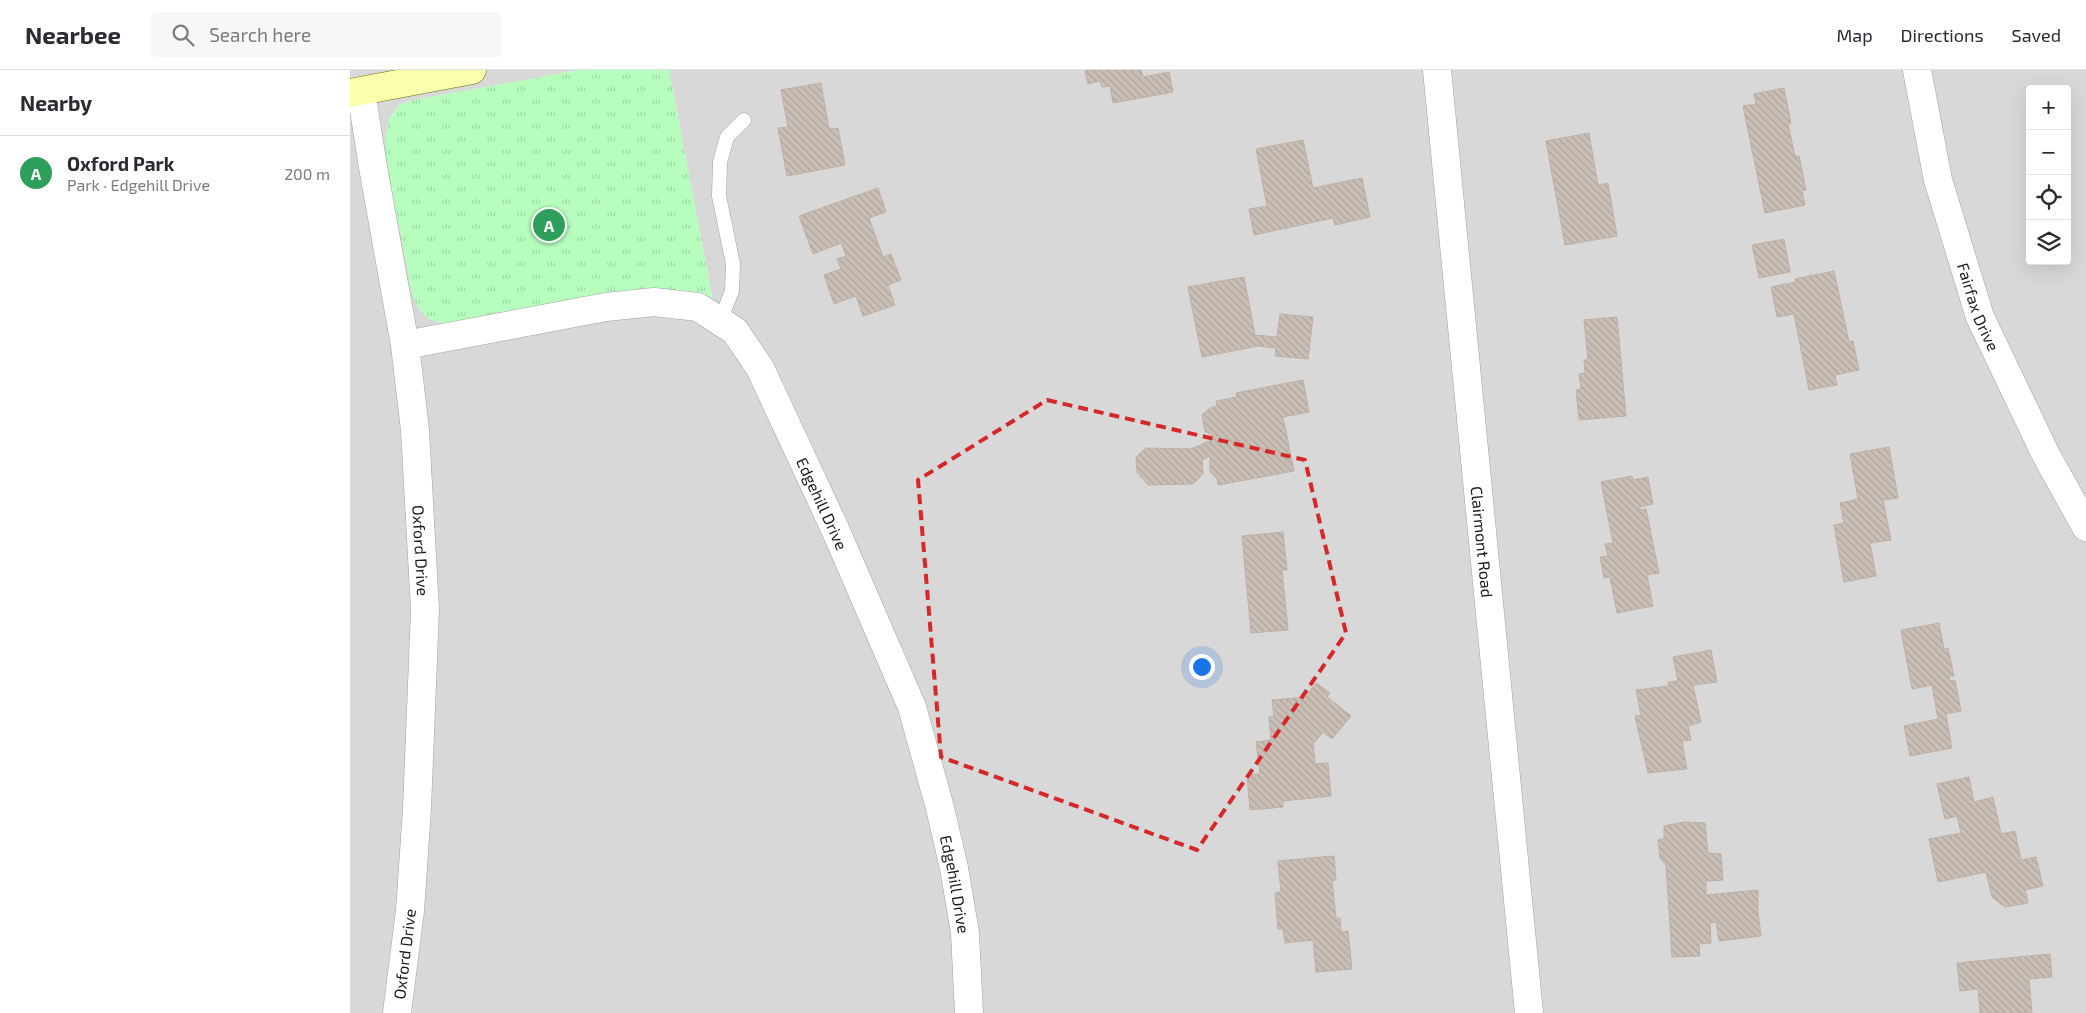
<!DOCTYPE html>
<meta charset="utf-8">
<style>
body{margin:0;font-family:"Exo 2",sans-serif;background:#f7f7f7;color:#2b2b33}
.controls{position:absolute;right:15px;top:15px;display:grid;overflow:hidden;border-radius:5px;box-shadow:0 5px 20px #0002}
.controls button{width:45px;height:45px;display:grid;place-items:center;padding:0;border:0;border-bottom:1px solid #e1e1e2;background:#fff;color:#2b2b33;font:25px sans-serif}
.you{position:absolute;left:851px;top:596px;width:18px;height:18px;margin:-12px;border:4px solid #fff;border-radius:50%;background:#1a73e8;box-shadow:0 0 0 8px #1a73e833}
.badge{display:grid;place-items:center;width:32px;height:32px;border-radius:50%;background:#0b8043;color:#fff;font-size:16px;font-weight:700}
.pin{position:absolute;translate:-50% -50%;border:2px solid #fff;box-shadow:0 1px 5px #0006}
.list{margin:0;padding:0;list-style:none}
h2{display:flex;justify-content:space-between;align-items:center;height:65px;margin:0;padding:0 20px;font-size:21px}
h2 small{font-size:16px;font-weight:400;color:#7c7c81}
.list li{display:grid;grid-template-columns:32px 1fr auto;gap:15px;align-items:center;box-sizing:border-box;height:75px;padding:0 20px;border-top:1px solid #e1e1e2}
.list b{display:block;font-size:19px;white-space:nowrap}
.list p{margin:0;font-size:16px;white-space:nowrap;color:#7c7c81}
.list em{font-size:16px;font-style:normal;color:#7c7c81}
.icon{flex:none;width:28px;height:28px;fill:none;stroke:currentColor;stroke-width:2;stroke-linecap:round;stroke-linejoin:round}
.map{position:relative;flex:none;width:1736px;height:943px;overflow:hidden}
header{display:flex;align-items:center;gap:30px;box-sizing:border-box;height:70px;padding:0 25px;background:#fff;border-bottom:1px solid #e1e1e2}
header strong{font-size:24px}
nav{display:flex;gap:28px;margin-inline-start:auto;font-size:18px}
.search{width:350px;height:45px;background:#f7f7f7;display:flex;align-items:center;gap:12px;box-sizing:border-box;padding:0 18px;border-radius:5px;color:#7c7c81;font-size:19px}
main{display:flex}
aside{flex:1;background:#fff}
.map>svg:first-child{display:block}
</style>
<header>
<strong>Nearbee</strong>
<div class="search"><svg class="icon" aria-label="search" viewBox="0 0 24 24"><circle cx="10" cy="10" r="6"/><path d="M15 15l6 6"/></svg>Search here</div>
<nav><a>Map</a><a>Directions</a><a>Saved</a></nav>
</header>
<main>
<aside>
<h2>Nearby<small></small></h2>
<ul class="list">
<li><span class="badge" style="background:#2e9e5b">A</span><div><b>Oxford Park</b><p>Park · Edgehill Drive</p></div><em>200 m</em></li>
</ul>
</aside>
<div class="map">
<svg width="1736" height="943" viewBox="0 0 1736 943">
<defs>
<pattern id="park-tufts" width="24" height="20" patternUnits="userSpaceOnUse" patternTransform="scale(1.25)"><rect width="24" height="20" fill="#b7febe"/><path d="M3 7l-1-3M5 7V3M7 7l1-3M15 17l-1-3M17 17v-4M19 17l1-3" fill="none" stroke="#9dd9a3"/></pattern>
<pattern id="building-back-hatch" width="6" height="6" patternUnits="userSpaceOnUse" patternTransform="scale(1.25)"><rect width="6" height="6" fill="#cabfb6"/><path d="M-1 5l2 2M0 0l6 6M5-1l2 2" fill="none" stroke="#ada49c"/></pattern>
</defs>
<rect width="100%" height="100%" fill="#eee9df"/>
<path fill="#d9d8d8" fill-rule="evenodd" d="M 0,0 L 229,0 L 63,30 L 363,231 L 319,0 L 1736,0 L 1736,943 L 0,943 ZM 1680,19 L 1717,19 L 1717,191 L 1680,191 Z"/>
<path fill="url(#park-tufts)" d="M 229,0 L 319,0 L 363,231 L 101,255 C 78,252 70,245 62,224 L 36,88 L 36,65 L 40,47 L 49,35 L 63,30 Z"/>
<path fill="url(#building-back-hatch)" stroke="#c1afa1" d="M 735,0 L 791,0 L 793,7 L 819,2 L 823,22 L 763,33 L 760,16 L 752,17 L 750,11 L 738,14 Z
M 471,13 L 479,59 L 488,58 L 495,95 L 437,106 L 428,58 L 438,57 L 431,20 Z
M 1434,18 L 1441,53 L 1438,54 L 1445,86 L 1449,86 L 1456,120 L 1452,121 L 1455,135 L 1415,143 L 1393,36 L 1406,34 L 1404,24 Z
M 1239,63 L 1248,115 L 1258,113 L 1267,166 L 1215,175 L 1196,71 Z
M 953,70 L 963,118 L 1012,108 L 1020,147 L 985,155 L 983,148 L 904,165 L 899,139 L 917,136 L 906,79 Z
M 528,118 L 536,142 L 519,148 L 533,187 L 541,184 L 551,210 L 538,215 L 545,235 L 513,246 L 506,226 L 484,234 L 474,205 L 491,199 L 487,189 L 496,186 L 491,173 L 463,184 L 449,146 Z
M 1434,169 L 1440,202 L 1409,208 L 1402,175 Z
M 1484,201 L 1499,272 L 1503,271 L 1509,300 L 1485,305 L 1487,315 L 1459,320 L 1444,244 L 1427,247 L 1421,217 L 1446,212 L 1445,209 Z
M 894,207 L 905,265 L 927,267 L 930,244 L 963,247 L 958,289 L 925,286 L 926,278 L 908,276 L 852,287 L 838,217 Z
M 1267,247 L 1276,346 L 1229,350 L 1226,320 L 1231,319 L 1229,304 L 1235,303 L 1234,290 L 1238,290 L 1234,250 Z
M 953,310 L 959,342 L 933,347 L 944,401 L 868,415 L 867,409 L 860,402 L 860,386 L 852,390 L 853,404 L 843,414 L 798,415 L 787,402 L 786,387 L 796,378 L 841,379 L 864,369 L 864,366 L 855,361 L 852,345 L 860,338 L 867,336 L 866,331 L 887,327 L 886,323 Z
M 1539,377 L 1548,428 L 1533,430 L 1541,470 L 1520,473 L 1526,506 L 1494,512 L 1484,455 L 1494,453 L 1490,433 L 1508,429 L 1500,384 Z
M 1282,406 L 1283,410 L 1298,407 L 1303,434 L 1289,437 L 1290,440 L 1296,439 L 1309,503 L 1297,505 L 1303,536 L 1267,543 L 1260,507 L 1254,508 L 1250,487 L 1258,486 L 1255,474 L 1263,473 L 1251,412 Z
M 933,462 L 937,500 L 932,500 L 938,560 L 901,563 L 892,466 Z
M 1589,553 L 1594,579 L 1598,578 L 1604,606 L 1599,606 L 1600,611 L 1605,610 L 1611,641 L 1596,644 L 1602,678 L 1560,686 L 1554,656 L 1588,649 L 1582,615 L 1562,619 L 1551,560 Z
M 1361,580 L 1367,612 L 1343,615 L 1351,652 L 1338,656 L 1341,670 L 1332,671 L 1337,699 L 1298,703 L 1285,646 L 1291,645 L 1286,620 L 1319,616 L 1318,612 L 1328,611 L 1323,587 Z
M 966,613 L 980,623 L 977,627 L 1001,646 L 982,669 L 973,662 L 965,672 L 963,670 L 965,694 L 978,693 L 981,726 L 933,731 L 933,737 L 900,740 L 897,705 L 910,704 L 906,672 L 921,670 L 919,647 L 924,646 L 922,630 L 955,627 Z
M 1619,707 L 1624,732 L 1643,727 L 1651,764 L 1665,761 L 1671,790 L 1686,787 L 1693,816 L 1675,820 L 1678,833 L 1655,837 L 1642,827 L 1636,802 L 1588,812 L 1579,769 L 1611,763 L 1607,746 L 1595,749 L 1587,714 Z
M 1334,752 L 1355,753 L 1358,783 L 1371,784 L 1373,810 L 1356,811 L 1356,825 L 1408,820 L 1408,841 L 1411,866 L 1369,871 L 1366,852 L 1360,853 L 1361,873 L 1349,874 L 1350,886 L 1322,887 L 1316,795 L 1310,788 L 1308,770 L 1314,769 L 1314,756 Z
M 984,786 L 986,810 L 982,811 L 986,848 L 990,848 L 991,862 L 998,861 L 1002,899 L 966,902 L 963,870 L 935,873 L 933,859 L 928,859 L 925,823 L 931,822 L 928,791 Z
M 1700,884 L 1702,907 L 1679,909 L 1682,943 L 1630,943 L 1628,919 L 1610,921 L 1607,893 Z"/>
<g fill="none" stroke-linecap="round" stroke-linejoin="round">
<defs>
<path id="lane" d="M 370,251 L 382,221 L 383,194 L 369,126 L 370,92 L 377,67 L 394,50"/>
<g id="street">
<path id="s1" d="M 1087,0 L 1179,943"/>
<path id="s2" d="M 1567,0 L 1588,110 L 1630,247 L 1696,385 L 1736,457"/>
<path id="s3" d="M 11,21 L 23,97 L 55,275 L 65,360 L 75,540 L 67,739 L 60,841 L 47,943"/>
<path id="s4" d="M 55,275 L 256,237 L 304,232 L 348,237 L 385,261 L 410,298 L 485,459 L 562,637 L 590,738 L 604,798 L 615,863 L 619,943"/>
</g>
<path id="secondary" d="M 0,23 L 122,0"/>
</defs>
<use href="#lane" stroke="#a2a2a2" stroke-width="15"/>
<use href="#street" stroke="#a2a2a2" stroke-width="29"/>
<use href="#secondary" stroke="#667400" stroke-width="29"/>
<use href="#lane" stroke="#fff" stroke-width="14"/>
<use href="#street" stroke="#fff" stroke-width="28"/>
<use href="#secondary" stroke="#f9ffad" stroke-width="28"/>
</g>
<path fill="none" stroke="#d62828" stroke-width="4" stroke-dasharray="10 6" stroke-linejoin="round" d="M 697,330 L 955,390 L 996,563 L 847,780 L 591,687 L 568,410 Z"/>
<g text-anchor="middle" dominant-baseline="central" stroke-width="4" stroke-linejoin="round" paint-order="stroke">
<g font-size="16" fill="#1b1b1b" stroke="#fff">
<text stroke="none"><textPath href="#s2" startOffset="245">Fairfax Drive</textPath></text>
<text stroke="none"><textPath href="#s4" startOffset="535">Edgehill Drive</textPath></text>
<text stroke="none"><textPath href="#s1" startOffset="474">Clairmont Road</textPath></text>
<text stroke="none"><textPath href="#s3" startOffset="464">Oxford Drive</textPath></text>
<text stroke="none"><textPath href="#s4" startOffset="940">Edgehill Drive</textPath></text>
<text transform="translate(54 884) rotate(-83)">Oxford Drive</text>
</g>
</g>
</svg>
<div class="controls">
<button>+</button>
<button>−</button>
<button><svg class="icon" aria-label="locate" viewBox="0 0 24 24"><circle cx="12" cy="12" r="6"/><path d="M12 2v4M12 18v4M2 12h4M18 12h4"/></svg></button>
<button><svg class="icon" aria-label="layers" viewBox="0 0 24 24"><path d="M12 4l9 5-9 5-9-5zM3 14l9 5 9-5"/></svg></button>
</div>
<div class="you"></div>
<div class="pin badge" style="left:199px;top:155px;background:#2e9e5b">A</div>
</div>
</main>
